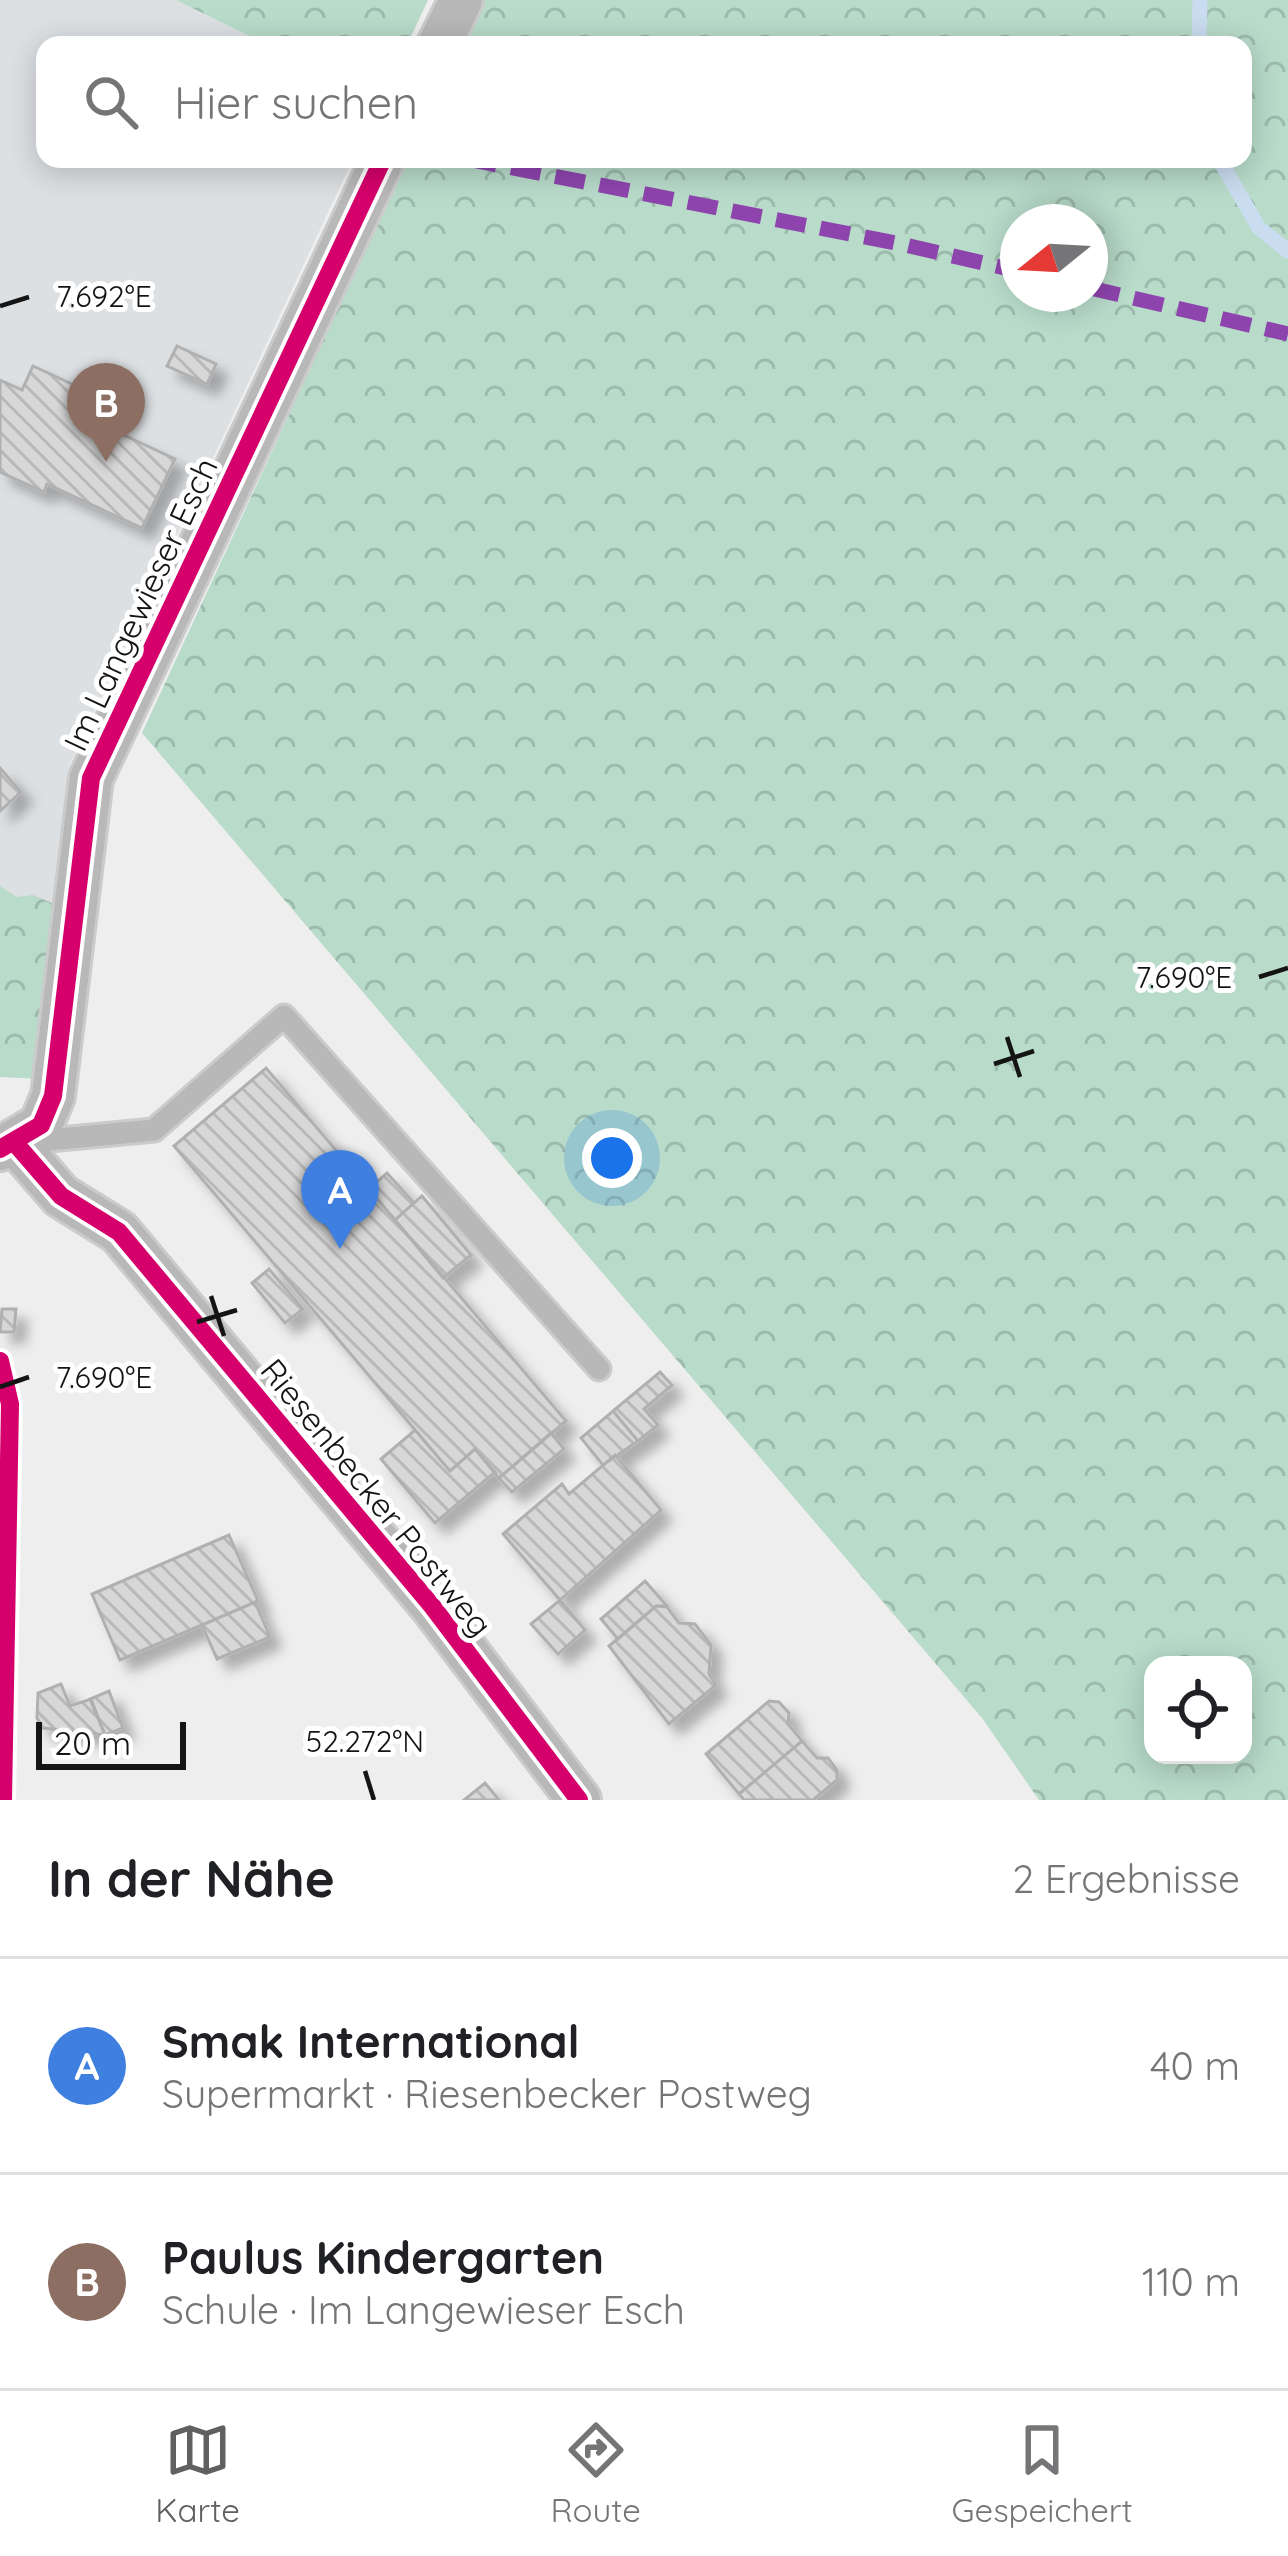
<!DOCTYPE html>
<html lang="de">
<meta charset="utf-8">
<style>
body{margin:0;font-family:Quicksand,sans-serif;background:#f6f6f6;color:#202124}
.controls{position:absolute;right:36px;bottom:36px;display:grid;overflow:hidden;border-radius:24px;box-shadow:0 6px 30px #0003}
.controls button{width:108px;height:108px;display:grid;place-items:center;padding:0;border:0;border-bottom:3px solid #e0e0e0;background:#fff;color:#202124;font:60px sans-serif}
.compass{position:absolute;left:1000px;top:204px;width:108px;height:108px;border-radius:50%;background:#fff;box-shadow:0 6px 30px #0003;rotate:252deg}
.scale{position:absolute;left:36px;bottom:30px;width:150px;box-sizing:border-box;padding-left:12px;border:6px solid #141414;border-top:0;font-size:33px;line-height:42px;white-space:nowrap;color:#141414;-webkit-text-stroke:9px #fff;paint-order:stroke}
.you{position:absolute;left:612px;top:1158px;width:42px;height:42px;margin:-30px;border:9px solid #fff;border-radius:50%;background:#1a73e8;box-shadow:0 0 0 18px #1a73e833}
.badge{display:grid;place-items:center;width:78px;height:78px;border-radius:50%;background:#606060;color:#fff;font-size:39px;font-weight:700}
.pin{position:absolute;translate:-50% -99px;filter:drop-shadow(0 3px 6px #0008)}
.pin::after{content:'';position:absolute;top:63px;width:42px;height:36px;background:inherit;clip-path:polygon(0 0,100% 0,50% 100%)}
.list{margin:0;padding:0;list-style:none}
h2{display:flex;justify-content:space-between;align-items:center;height:156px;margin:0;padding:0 48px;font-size:51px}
h2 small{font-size:39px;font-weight:400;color:#757577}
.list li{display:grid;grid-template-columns:78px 1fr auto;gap:36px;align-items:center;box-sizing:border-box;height:216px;padding:0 48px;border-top:3px solid #e0e0e0}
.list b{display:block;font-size:45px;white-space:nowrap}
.list p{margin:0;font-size:39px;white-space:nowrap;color:#757577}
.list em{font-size:39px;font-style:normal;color:#757577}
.icon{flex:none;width:66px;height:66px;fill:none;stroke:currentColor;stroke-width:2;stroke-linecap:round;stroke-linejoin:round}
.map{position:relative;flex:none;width:1288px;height:1800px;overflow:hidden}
.search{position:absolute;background:#fff;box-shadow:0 6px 30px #0003;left:36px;right:36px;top:36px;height:132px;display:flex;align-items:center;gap:30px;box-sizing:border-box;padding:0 42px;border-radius:24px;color:#757577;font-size:45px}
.sheet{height:588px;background:#fff}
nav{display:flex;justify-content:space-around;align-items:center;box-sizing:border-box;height:168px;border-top:3px solid #e0e0e0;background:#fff;font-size:33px;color:#757577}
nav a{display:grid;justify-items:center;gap:6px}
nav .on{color:#606060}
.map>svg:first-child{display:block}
</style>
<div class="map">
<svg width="1288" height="1800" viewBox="0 0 1288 1800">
<defs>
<pattern id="forest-crowns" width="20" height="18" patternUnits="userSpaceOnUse" patternTransform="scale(3)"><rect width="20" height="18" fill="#b8dbca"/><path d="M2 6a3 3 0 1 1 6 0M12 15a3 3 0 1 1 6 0" fill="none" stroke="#9dbbad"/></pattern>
<pattern id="building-back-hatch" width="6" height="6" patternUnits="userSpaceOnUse" patternTransform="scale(3)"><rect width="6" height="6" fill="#d7d7d7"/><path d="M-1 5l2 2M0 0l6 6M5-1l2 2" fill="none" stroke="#b8b8b8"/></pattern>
<filter id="shadow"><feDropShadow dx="11" dy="11" stdDeviation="6" flood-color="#0004"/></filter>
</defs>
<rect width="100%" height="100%" fill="#eee"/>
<path fill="#dde0e3" d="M 0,0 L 176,0 L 268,45 L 45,45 L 45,159 L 353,159 L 69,766 L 57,917 L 0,904 Z"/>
<path fill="url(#forest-crowns)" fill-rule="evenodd" d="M 176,0 L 428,0 L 407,45 L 268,45 Z
M 484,0 L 1288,0 L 1288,1800 L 1039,1800 L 982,1718 L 142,733 L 407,159 L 1243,159 L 1243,45 L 462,45 ZM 1018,222 L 1090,222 L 1090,294 L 1018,294 ZM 1153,1665 L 1243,1665 L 1243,1755 L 1153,1755 Z
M 0,886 L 17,897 L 33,895 L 54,904 L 57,917 L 43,1079 L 0,1077 Z"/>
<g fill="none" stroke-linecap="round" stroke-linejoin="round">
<path stroke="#cadcf0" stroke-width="15" d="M 1199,45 L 1200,0
M 1219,159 L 1259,228 L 1288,251"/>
</g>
<path fill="url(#building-back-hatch)" stroke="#b0b0b0" stroke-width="3" filter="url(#shadow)" d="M 177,346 L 216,364 L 207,384 L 167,366 Z
M 33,366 L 89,392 L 79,414 L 175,459 L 142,528 L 47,484 L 44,492 L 0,472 L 0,380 L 22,390 Z
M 0,768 L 21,792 L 0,811 Z
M 266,1068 L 566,1421 L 499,1478 L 475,1449 L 450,1471 L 174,1146 Z
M 387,1173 L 414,1203 L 395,1220 L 369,1189 Z
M 422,1196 L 471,1255 L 443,1278 L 395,1220 Z
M 269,1269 L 303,1309 L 285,1323 L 252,1283 Z
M 2,1309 L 16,1309 L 14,1332 L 0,1332 Z
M 660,1372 L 672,1385 L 644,1409 L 658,1425 L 638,1441 L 613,1411 Z
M 613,1411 L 638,1441 L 603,1465 L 581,1438 Z
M 415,1430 L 450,1471 L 475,1449 L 495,1472 L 435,1523 L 381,1459 Z
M 551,1433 L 564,1449 L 512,1492 L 499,1478 Z
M 615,1455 L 661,1510 L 560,1600 L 503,1534 L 562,1484 L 569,1494 Z
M 229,1535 L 258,1601 L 120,1660 L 92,1594 Z
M 645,1581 L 667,1606 L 656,1606 L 618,1639 L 601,1619 Z
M 560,1600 L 585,1630 L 558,1654 L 531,1624 Z
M 255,1602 L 270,1637 L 217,1659 L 202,1625 Z
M 656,1606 L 667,1607 L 679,1623 L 695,1624 L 711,1645 L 709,1674 L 716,1685 L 669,1724 L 609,1646 Z
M 61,1684 L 70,1706 L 91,1699 L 105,1735 L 43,1728 L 37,1718 L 38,1693 Z
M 109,1691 L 123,1728 L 105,1735 L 90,1699 Z
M 769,1701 L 779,1702 L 789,1713 L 788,1724 L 802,1741 L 739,1794 L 706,1754 Z
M 802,1741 L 817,1758 L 828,1758 L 837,1770 L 837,1780 L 813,1800 L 744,1800 L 739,1794 Z
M 485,1783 L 499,1800 L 464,1800 Z"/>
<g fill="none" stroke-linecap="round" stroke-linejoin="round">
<defs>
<path id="lane" d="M 28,1142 L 154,1130 L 284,1016 L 599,1369"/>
<path id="street" d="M 439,45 L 461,0
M 15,1143 L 61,1196 L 119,1232 L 432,1606 L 579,1800
M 0,1149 L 41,1125 L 53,1096 L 91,778 L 383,159"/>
</defs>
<use href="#lane" stroke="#cbcbcb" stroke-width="27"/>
<use href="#street" stroke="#cbcbcb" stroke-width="48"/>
<use href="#lane" stroke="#b9b8b8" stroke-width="21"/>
<use href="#street" stroke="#b9b8b8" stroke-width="42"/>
<path stroke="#8e44ad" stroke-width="15" stroke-dasharray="30 15" stroke-linecap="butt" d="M 467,159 L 901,244 L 1018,271
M 1090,288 L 1288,334"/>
<defs>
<path id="cycleway" d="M 15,1143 L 61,1196 L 119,1232 L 432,1606 L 579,1800
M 0,1149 L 41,1125 L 53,1096 L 91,778 L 383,159
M 0,1361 L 10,1404 L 3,1800"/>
</defs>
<use href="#cycleway" stroke="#fff" stroke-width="26"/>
<use href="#cycleway" stroke="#d6006c" stroke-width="18"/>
</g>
<path fill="none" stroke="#141414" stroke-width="4.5" d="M 0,306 L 29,297M 1259,977 L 1288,968M 1007,1037 L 1020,1077M 994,1064 L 1034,1051M 211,1296 L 224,1336M 197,1322 L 237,1310M 0,1387 L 29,1377M 365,1771 L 374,1800"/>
<g text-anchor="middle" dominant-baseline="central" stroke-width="10" stroke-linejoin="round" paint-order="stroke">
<g font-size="33" fill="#141414" stroke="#fff">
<text transform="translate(140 604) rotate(-65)">Im Langewieser Esch</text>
<text transform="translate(377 1497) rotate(51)">Riesenbecker Postweg</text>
</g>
</g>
<g font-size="30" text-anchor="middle" fill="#141414" stroke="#fff" stroke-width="10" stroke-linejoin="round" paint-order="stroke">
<text x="104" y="307">7.692°E</text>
<text x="1184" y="988">7.690°E</text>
<text x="104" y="1388">7.690°E</text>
<text x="365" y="1752">52.272°N</text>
</g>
</svg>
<div class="controls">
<button><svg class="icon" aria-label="locate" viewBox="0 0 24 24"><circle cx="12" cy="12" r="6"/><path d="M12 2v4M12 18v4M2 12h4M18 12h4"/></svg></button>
</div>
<svg class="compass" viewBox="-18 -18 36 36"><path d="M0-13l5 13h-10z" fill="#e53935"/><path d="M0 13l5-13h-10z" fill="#757577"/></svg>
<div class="scale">20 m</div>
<div class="you"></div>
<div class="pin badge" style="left:340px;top:1249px;background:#3f7fe0">A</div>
<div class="pin badge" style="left:106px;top:462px;background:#8d6e63">B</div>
<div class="search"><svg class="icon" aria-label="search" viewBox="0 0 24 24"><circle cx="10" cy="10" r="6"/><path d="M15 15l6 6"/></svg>Hier suchen</div>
</div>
<section class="sheet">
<h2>In der Nähe<small>2 Ergebnisse</small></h2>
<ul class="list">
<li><span class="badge" style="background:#3f7fe0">A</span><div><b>Smak International</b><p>Supermarkt · Riesenbecker Postweg</p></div><em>40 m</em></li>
<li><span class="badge" style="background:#8d6e63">B</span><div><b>Paulus Kindergarten</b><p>Schule · Im Langewieser Esch</p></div><em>110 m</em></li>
</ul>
</section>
<nav>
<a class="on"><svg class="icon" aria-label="map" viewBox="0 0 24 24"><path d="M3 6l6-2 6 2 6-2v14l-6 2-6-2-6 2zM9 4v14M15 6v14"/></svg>Karte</a>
<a><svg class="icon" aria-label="directions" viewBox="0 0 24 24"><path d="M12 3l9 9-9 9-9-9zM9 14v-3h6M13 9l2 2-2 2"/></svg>Route</a>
<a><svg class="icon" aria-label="saved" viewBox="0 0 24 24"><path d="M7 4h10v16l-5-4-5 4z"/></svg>Gespeichert</a>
</nav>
